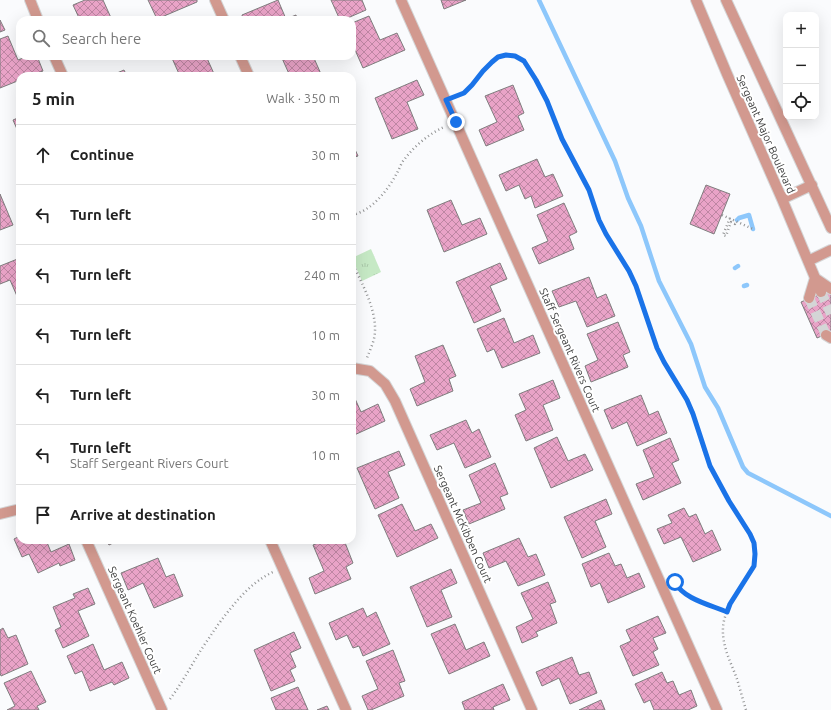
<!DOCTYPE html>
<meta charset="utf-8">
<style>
body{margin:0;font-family:Ubuntu,sans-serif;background:#f2f2f2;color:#222}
.controls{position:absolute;right:12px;top:12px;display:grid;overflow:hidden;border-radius:8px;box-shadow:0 4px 16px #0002}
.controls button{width:36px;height:36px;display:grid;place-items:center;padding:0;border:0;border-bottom:1px solid #e0e0e0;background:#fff;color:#222;font:20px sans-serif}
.stop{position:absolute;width:12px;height:12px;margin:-9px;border:3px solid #1a73e8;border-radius:50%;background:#fff}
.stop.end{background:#1a73e8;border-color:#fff;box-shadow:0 1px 4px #0008}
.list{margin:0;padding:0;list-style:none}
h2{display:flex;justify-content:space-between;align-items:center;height:52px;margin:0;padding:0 16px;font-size:17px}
h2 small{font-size:13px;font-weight:400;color:#767676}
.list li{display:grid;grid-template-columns:26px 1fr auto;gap:12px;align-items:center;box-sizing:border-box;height:60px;padding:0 16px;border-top:1px solid #e0e0e0}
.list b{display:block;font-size:15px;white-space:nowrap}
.list p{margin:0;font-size:13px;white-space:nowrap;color:#767676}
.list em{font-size:13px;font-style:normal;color:#767676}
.icon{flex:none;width:22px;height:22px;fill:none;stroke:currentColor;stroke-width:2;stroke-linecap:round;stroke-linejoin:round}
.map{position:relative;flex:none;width:831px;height:710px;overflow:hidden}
.search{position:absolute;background:#fff;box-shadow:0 4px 16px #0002;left:16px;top:16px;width:340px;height:44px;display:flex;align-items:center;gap:10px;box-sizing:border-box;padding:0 14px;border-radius:12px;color:#767676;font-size:15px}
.panel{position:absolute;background:#fff;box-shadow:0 4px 16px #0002;left:16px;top:72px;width:340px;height:472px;border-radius:12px}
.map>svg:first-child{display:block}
</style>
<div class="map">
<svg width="831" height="710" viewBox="0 0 831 710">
<defs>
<pattern id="park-tufts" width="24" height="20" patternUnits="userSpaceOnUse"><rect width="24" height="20" fill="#c6e9c5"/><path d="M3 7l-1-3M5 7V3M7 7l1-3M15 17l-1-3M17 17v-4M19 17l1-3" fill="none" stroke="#abc9aa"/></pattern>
<pattern id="building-cross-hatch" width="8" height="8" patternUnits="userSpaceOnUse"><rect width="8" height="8" fill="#e9a3c7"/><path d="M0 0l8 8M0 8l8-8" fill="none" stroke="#be86a3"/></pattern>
</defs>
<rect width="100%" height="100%" fill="#fafbfd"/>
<path fill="url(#park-tufts)" d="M 371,249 L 381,272 L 362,281 L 352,258 Z"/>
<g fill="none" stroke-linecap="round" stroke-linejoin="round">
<path stroke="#8dc7fb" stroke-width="4.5" d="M 539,0 L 615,161 L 628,198 L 641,226 L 659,281 L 691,344 L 705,387 L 718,408 L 743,467 L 748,473 L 831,516
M 737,220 L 739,218 L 749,215 L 753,229
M 735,268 L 738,266
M 744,286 L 747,285"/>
</g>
<path fill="url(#building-cross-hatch)" stroke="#7f7d7e" d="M 85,0 L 103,0 L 112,20 L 80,20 L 73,5 Z
M 148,0 L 197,0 L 197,2 L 157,19 Z
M 278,0 L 286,19 L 296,15 L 297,20 L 243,20 L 242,15 Z
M 331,0 L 362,0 L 366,10 L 343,20 L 340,20 Z
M 441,0 L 466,0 L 444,9 Z
M 369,16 L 380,40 L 397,33 L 405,50 L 363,68 L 352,43 L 352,23 Z
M 0,20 L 5,30 L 0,32 Z
M 8,36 L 18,60 L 28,56 L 37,56 L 43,71 L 30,76 L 20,76 L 20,80 L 0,88 L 0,39 Z
M 171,56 L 206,56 L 215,76 L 180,76 Z
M 281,56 L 313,56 L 321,74 L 317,76 L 290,76 Z
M 124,70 L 127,76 L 110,76 Z
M 417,80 L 424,95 L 407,102 L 418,129 L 392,139 L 375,98 Z
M 513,85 L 524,113 L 518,116 L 524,130 L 486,146 L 479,130 L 497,122 L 485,96 Z
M 20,117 L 20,136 L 13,120 Z
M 352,143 L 358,156 L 352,158 Z
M 537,159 L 545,177 L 553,174 L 563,196 L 535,208 L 531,196 L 525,199 L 519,185 L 506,191 L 499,175 Z
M 706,185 L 730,194 L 714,234 L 690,224 Z
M 0,194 L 13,225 L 0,230 Z
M 451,200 L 462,225 L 480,218 L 487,234 L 444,252 L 427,210 Z
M 564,203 L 577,232 L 569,236 L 574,249 L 539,264 L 532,248 L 548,241 L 537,215 Z
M 20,258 L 20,303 L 10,280 L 0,284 L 0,266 Z
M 500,263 L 507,279 L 490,286 L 501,311 L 474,323 L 456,282 Z
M 589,277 L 597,298 L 606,294 L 615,316 L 587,327 L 576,301 L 559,307 L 552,291 Z
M 831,289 L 831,332 L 817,338 L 801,302 Z
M 504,318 L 514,343 L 533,335 L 540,353 L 502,368 L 494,349 L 487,352 L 477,329 Z
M 618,322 L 630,352 L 623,355 L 628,367 L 591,382 L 585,366 L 598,360 L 587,334 Z
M 443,345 L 456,376 L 449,379 L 453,391 L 417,406 L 410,389 L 425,382 L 415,356 Z
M 553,380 L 560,398 L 543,405 L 553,430 L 526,441 L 515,415 L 526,410 L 519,394 Z
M 352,392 L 361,412 L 378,404 L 385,421 L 352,436 Z
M 641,395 L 649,415 L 658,411 L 667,433 L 637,446 L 627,422 L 612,429 L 604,410 Z
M 466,420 L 472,433 L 479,429 L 491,457 L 465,468 L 454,443 L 437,450 L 430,435 Z
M 557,437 L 568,461 L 585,454 L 593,470 L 551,488 L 534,448 Z
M 670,438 L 679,460 L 672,463 L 681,483 L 643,500 L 636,484 L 654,477 L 643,450 Z
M 399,451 L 405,465 L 388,472 L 399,498 L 375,509 L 357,468 Z
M 495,463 L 508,494 L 500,497 L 505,509 L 469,524 L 463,510 L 481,503 L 469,475 Z
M 606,499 L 612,514 L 595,521 L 606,547 L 582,558 L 564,517 Z
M 402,504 L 415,531 L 431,524 L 438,538 L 397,557 L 378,515 Z
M 684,508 L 689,517 L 696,514 L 705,534 L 712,530 L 721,550 L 693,562 L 681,537 L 664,544 L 657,529 L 672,523 L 668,515 Z
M 20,536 L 20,540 L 46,540 L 51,552 L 69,544 L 75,560 L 60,566 L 59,563 L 38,573 L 29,554 L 22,557 L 14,539 Z
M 519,538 L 528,557 L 536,554 L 545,575 L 518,586 L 506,561 L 489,568 L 483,553 Z
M 106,540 L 119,540 L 109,545 Z
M 326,540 L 344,540 L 353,563 L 346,567 L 351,579 L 315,594 L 309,578 L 324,571 L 313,545 Z
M 609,553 L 615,566 L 621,564 L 627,578 L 639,573 L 645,587 L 608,603 L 600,583 L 591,587 L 582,564 Z
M 158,558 L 166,577 L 174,574 L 183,596 L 154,608 L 143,583 L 128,590 L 121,573 Z
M 451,569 L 457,583 L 441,590 L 452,617 L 427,627 L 410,587 Z
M 548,582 L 556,602 L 550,604 L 557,623 L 536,632 L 538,636 L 522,643 L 516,627 L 533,619 L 521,593 Z
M 88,588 L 95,604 L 78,611 L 89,636 L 63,648 L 55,630 L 61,627 L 53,607 L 75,598 L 73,594 Z
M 363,608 L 367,617 L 376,612 L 390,644 L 363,656 L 359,646 L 353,648 L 347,635 L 336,640 L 329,623 Z
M 658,616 L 666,633 L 653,638 L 658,649 L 653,652 L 659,665 L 633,676 L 620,646 L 631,641 L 626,630 Z
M 455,624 L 466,650 L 484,642 L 490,656 L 449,674 L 431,634 Z
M 3,628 L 8,638 L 16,635 L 28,664 L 1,676 L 0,673 L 0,630 Z
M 294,632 L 301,648 L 290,653 L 296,667 L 290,670 L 295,681 L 271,691 L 254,650 Z
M 93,644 L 104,670 L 122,662 L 129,678 L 114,685 L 112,682 L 90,691 L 82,671 L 75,674 L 67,656 Z
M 393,650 L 405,681 L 399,683 L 404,696 L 371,710 L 368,710 L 362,696 L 378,689 L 366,661 Z
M 572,657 L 579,675 L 589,672 L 597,693 L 570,704 L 559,678 L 542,686 L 536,672 Z
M 31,671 L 46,702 L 37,706 L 39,710 L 7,710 L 15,706 L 4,683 Z
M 662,672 L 667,683 L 673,681 L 679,695 L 691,690 L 697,706 L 688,710 L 654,710 L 650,700 L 644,703 L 635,684 Z
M 503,684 L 510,700 L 493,707 L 494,710 L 465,710 L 462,702 Z
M 298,687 L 308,710 L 276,710 L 271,698 Z
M 601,700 L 605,710 L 579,710 Z
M 327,706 L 329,710 L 317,710 Z"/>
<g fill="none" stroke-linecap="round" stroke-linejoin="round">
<path stroke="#d4d5d6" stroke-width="10" stroke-dasharray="10 5" stroke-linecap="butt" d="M 821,292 L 831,314
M 809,298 L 826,335"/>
<defs>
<path id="minor" d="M 30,0 L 38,20
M 215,0 L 224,20
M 401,0 L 717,710
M 54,56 L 63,76
M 240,56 L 249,76
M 352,368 L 370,371 L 385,384 L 395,401 L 532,710
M 0,514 L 20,509
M 86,540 L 162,710
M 270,540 L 346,710"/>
<path id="tertiary" d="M 696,0 L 727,74 L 782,199 L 821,292
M 726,0 L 831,228
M 782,199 L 812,185
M 808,261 L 831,250
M 815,278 L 831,289
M 809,298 L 815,278
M 826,335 L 831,338"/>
</defs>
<use href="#minor" stroke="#d4d5d6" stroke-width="12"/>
<use href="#tertiary" stroke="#d4d5d6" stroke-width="12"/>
<path stroke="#939495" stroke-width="2.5" stroke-dasharray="1 3" stroke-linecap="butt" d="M 457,96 C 459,95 462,94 464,93 C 480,82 492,46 516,56 C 537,65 553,119 562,140 C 570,157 581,172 589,189 C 593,199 595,210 599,220 C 609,243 627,263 636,286 C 645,307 649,331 659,351 C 669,373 685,392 694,414 C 700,432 702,451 711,468 C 718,484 728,499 737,513 C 743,523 752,533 755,545 C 756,551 756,559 754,565 C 753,569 749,574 746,578 C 738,591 729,603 725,617 C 718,639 730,660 737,679 C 740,689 743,700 746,710
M 352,215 C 372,211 389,189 398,171 C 400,168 401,163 404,160 C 414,146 429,134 444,127
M 722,215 L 753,229
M 730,218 L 723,235 L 726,236 L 731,222 L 735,224 L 736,221
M 352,262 C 361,282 376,308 375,331 C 375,340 370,350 367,358
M 676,584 C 687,600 710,605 727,612
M 170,699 C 182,683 191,666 201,650 C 211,635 220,621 231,608 C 243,593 256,580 273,572"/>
<use href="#minor" stroke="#d2998f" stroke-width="10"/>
<use href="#tertiary" stroke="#d2998f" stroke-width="10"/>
</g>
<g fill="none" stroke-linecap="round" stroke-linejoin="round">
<path stroke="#1a73e8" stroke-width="5" d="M 456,122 L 446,100 L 464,93 L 472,85 L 483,71 L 492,62 L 498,57 L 506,55 L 515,56 L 524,61 L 536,80 L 547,101 L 562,139 L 589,190 L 599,220 L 606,234 L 629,271 L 636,286 L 657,348 L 664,362 L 687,400 L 693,414 L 710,466 L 729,501 L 750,534 L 754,543 L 755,554 L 754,566 L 730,604 L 727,612 C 711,605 683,599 675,582"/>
</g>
<g text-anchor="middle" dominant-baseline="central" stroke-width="4" stroke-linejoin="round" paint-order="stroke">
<g font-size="11" fill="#3b3c3c" stroke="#fff">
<text transform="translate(766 134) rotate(66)">Sergeant Major Boulevard</text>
<text transform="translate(570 350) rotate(66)">Staff Sergeant Rivers Court</text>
<text transform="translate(463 524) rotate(66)">Sergeant McKibben Court</text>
<text transform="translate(135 620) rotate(66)">Sergeant Koehler Court</text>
</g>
</g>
</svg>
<div class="controls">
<button>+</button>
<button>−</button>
<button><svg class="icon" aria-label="locate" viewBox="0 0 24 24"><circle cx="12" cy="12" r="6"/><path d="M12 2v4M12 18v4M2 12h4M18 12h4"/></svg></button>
</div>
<div class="stop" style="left:675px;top:582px"></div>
<div class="stop end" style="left:456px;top:122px"></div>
<div class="search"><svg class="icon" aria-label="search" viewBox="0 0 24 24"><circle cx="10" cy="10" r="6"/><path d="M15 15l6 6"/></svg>Search here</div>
<section class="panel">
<h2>5 min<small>Walk · 350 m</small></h2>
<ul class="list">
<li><svg class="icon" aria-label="ahead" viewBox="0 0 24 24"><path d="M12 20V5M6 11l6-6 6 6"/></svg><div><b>Continue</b></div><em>30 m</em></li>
<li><svg class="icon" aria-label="left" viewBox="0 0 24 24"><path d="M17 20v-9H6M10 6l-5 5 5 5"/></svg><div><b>Turn left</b></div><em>30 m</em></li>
<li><svg class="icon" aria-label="left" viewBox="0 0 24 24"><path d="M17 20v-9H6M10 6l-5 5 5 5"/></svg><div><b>Turn left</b></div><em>240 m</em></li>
<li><svg class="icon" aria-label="left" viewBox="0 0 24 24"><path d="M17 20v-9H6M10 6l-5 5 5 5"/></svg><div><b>Turn left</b></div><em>10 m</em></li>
<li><svg class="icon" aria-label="left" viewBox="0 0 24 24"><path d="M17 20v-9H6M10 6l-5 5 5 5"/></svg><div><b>Turn left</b></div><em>30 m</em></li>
<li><svg class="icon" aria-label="left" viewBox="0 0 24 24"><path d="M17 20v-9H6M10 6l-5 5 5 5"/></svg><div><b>Turn left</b><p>Staff Sergeant Rivers Court</p></div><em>10 m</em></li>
<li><svg class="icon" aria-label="arrive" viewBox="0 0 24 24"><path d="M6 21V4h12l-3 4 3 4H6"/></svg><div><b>Arrive at destination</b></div></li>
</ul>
</section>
</div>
